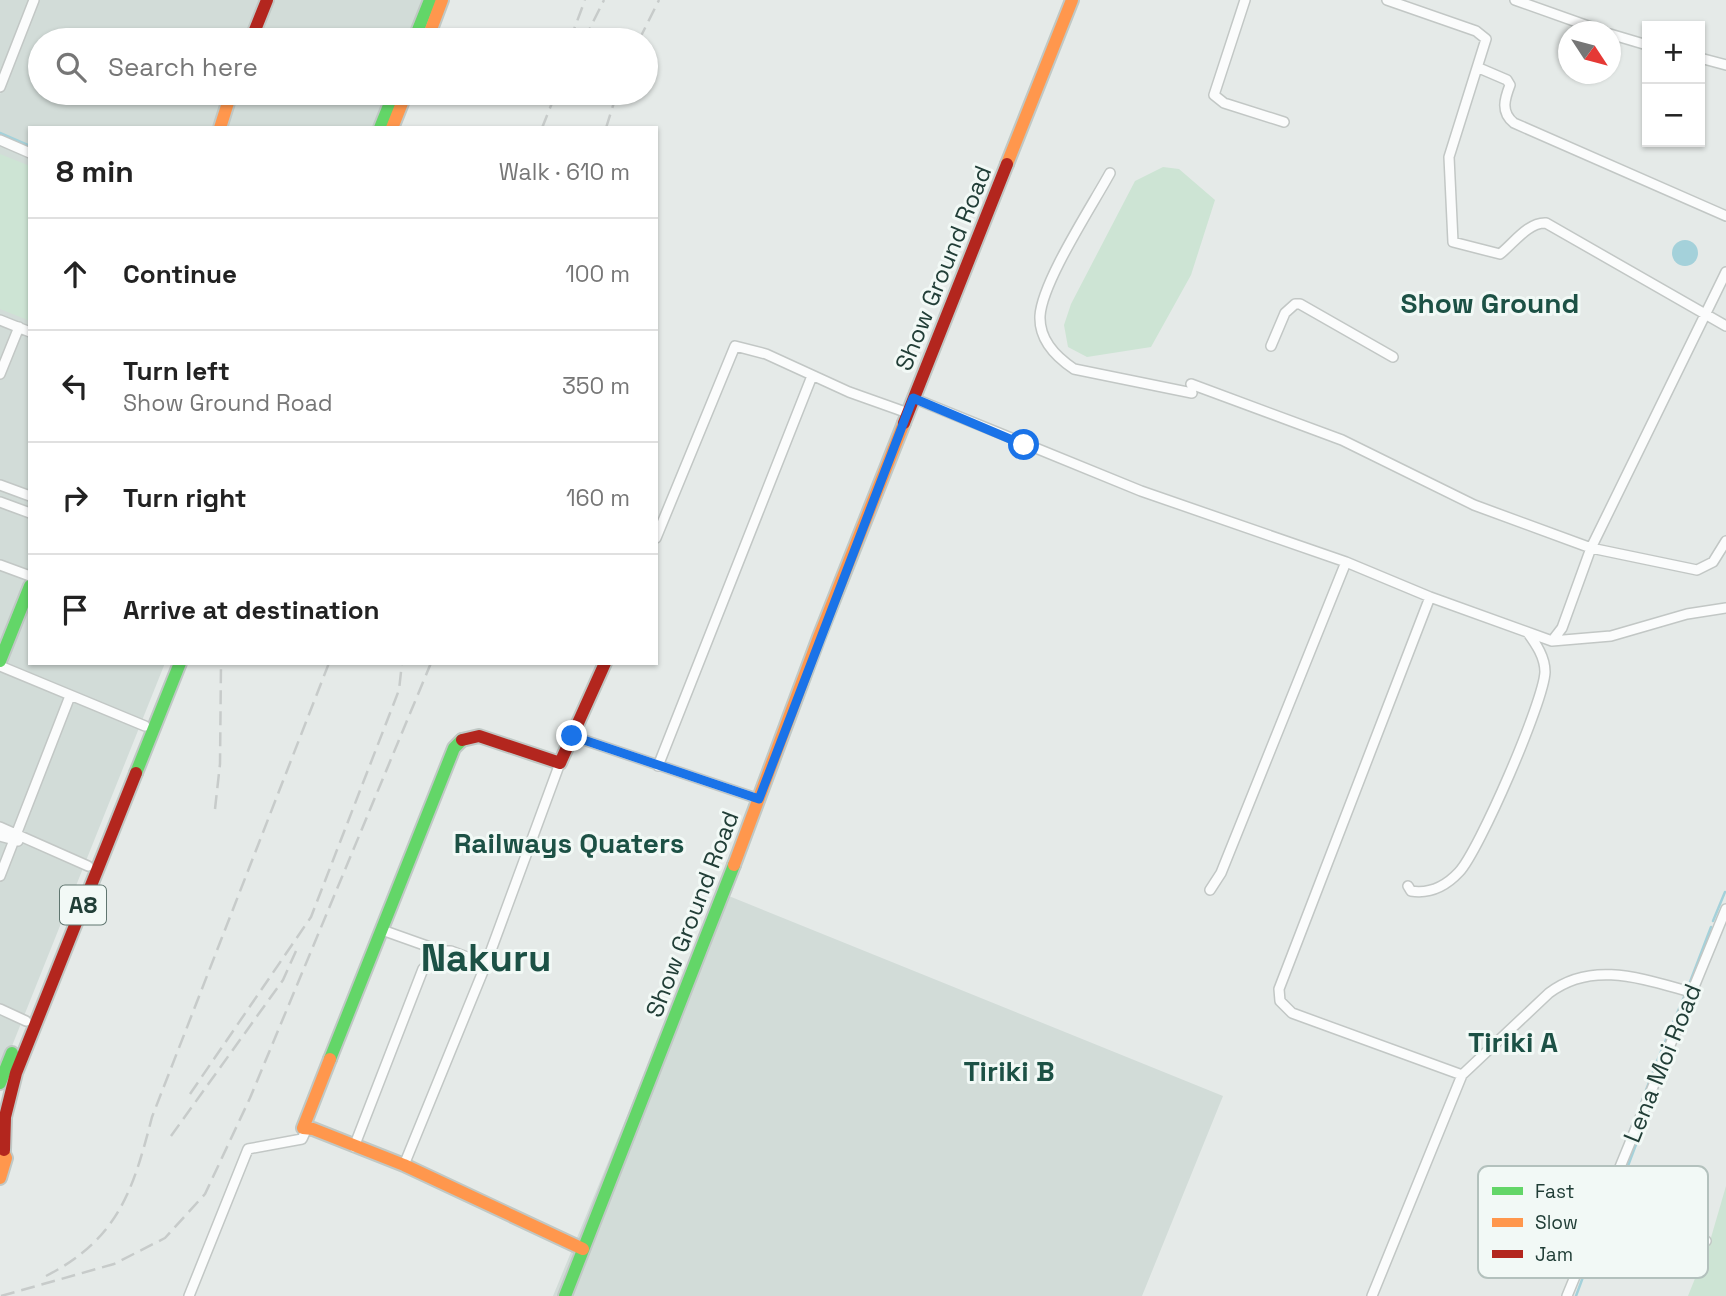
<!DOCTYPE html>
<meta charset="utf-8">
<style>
body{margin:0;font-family:"Space Grotesk",sans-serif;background:#f2f2f2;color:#222}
.controls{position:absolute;right:21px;top:21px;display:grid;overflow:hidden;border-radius:0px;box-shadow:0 2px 5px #0004}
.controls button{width:63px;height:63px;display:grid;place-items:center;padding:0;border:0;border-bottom:2px solid #e0e0e0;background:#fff;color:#222;font:35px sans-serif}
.compass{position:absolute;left:1558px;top:21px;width:63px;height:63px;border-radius:50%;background:#fff;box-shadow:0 2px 5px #0004;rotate:126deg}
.stop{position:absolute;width:21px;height:21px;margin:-16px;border:5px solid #1a73e8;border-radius:50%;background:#fff}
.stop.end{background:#1a73e8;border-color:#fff;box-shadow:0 2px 7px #0008}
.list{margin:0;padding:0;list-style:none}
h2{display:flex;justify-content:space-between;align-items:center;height:91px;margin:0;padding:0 28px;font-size:30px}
h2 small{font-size:23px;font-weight:400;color:#767676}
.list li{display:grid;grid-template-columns:46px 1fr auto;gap:21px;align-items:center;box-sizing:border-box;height:112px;padding:0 28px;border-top:2px solid #e0e0e0}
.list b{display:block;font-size:26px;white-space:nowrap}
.list p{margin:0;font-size:23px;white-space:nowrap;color:#767676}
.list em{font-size:23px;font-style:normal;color:#767676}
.icon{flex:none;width:38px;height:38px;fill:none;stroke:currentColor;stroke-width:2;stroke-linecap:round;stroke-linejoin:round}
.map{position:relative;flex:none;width:1726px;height:1296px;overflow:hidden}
.search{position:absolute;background:#fff;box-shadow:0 2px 5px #0004;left:28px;top:28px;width:630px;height:77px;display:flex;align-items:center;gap:18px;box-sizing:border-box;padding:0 24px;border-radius:38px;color:#767676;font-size:26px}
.panel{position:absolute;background:#fff;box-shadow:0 2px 5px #0004;left:28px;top:126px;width:630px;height:539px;border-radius:0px}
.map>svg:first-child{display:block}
</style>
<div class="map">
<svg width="1726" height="1296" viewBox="0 0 1726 1296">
<rect width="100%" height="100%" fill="#e5eae8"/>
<path fill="#d2dcd8" d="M 0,0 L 36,0 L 0,89 Z
M 38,0 L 430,0 L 414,40 L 40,40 L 40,93 L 393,93 L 379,128 L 30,128 L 30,663 L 165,663 L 0,1076 L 0,94 Z
M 719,892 L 1223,1096 L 1142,1296 L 553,1296 Z"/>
<path fill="#cde4d4" d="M 0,154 L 30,166 L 30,321 L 0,309 Z
M 1163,167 L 1179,169 L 1215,200 L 1191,275 L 1151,347 L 1087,357 L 1068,347 L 1064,325 L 1071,304 L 1135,181 Z
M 1726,1186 L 1726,1296 L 1688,1296 L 1710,1241 Z"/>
<path fill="#a4d1da" d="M1672 253a13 13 0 1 1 26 0a13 13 0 1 1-26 0Z"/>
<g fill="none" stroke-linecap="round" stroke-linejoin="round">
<path stroke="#a4d1da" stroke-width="2.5" d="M 0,133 L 30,146
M 1713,921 L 1725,892
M 1690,982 L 1711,927
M 1655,1066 L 1686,992
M 1654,1096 L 1668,1062
M 1638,1111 L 1653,1072
M 1626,1142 L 1634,1120
M 1620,1187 L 1652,1102
M 1603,1232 L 1611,1212
M 1591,1261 L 1599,1241
M 1585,1271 L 1589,1265
M 1576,1296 L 1583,1277"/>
<defs>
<path id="street" d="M 1245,0 L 1214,95 L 1224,103 L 1284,122
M 1387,0 L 1476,31 L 1486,39 L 1449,157 L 1453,242 L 1500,254 C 1513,244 1528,222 1546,223 L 1726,326
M 1515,0 L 1605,32
M 1610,34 L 1647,45
M 1700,58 L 1726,65
M 1479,68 L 1507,80 L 1510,85 C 1505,98 1500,112 1514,123 L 1726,216
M 0,87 L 34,0
M 0,140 L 30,153
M 1110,173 C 1092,206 1042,282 1040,316 C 1039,339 1056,357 1074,369 L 1192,393
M 0,320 L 30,332
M 1271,346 L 1285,313 L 1295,304 L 1300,304 L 1393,357
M 0,374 L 19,327
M 1191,384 L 1342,440 L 1474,505 L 1591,548 L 1697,570 L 1713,562 L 1726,541
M 913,398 L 1141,491 L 1346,562 L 1430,597 L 1552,641 L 1611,636 L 1687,614 L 1726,608
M 0,485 L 30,496
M 0,502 L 30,513
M 656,538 L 735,346 L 766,354 L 849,392 L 908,413
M 0,565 L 30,576
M 1552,641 L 1562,628 L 1591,548 L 1726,272
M 0,666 L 145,726
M 572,736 L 759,799
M 658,766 L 812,376
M 0,827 L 88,866
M 0,836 L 18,841
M 0,876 L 70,696
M 1408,886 L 1411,891 C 1430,894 1446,886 1459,872 C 1479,851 1544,701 1545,672 C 1545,657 1536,644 1528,633
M 1210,890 L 1221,873 L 1346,562
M 382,930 L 441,951
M 0,1009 L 26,1021
M 1462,1075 L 1549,993 C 1592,960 1643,979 1691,992
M 354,1147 L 423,969 L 441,951 L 451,951 L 486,964
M 404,1165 L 486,964 L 560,763
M 1606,1200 L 1706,1241
M 189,1296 L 248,1149 L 302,1139 L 307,1128
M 1372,1296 L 1462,1075 L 1292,1013 L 1280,1001 L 1279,989 L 1430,597
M 1567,1296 L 1726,909"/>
<path id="fast" d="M 414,40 L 430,0
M 380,128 L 394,93
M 0,661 L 30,586
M 136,773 L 180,663
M 330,1059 L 454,748 L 462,740
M 0,1083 L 12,1053
M 565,1296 L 734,865"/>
<path id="slow" d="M 427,40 L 442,0
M 220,128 L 231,93
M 392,128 L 406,93
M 1007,164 L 1072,0
M 734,865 L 819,637 L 904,423
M 330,1059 L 303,1128 L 313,1129 L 404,1165 L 583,1249
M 0,1145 L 6,1158 L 0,1178"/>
<path id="jam" d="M 251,40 L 267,0
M 904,423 L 1007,164
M 462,740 L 479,736 L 560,763 L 605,663
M 4,1150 L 5,1117 L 16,1073 L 136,773"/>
</defs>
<use href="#street" stroke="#c2c7c5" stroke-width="12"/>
<use href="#fast" stroke="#c0c8c5" stroke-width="16"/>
<use href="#slow" stroke="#c0c8c5" stroke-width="16"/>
<use href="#jam" stroke="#c0c8c5" stroke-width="16"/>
<use href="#street" stroke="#fbfcfc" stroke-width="9"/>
<use href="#fast" stroke="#63d668" stroke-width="12"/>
<use href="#slow" stroke="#ff974d" stroke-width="12"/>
<use href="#jam" stroke="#b3261e" stroke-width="12"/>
<path stroke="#c7cbca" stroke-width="2.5" stroke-dasharray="14 7" stroke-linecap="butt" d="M 570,40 L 585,0
M 584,40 L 604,0
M 639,40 L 659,0
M 542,128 L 556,93
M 606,128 L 617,93
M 215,809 L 220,764 L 221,663
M 190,1094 L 311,917 L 399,690 L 402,663
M 171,1136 L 283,980 L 296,951
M 46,1276 C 118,1239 133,1191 152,1117 L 329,663
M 1,1296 L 114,1264 L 165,1238 L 205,1194 L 250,1098 L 431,663"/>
</g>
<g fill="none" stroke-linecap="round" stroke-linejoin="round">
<path stroke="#1a73e8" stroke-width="9" d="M 572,736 L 759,799 L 913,398 L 1024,445"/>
</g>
<g text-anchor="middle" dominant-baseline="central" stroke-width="6" stroke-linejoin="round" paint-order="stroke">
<rect fill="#f2f9f6" stroke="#607670" stroke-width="2" x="60" y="885.5" width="46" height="39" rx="5"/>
<g font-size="23" font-weight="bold" fill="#213e37">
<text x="83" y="905">A8</text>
</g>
<g font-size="24" fill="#213e37" stroke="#f2f9f6">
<text transform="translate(943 268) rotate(-68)">Show Ground Road</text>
<text transform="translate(692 914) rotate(-69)">Show Ground Road</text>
<text transform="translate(1662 1063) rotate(-68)">Lena Moi Road</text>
</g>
<g font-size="28" font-weight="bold" fill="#1c5145" stroke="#f2f9f6">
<text x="1490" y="303">Show Ground</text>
<text x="569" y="843">Railways Quaters</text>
<text x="1513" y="1042">Tiriki A</text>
<text x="1009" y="1071">Tiriki B</text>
</g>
<g font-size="38" font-weight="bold" fill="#1c5145" stroke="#f2f9f6">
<text x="486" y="958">Nakuru</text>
</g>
</g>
<rect x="1478" y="1166" width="230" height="112" rx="10" fill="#f2f9f6" stroke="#b3c1bd" stroke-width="2"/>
<rect x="1492" y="1187" width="31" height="8" fill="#63d668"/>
<rect x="1492" y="1218" width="31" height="9" fill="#ff974d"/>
<rect x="1492" y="1250" width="31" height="8" fill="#b3261e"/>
<g font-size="19" fill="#213e37">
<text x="1535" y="1198">Fast</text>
<text x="1535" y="1229">Slow</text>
<text x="1535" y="1261">Jam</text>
</g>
</svg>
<div class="controls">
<button>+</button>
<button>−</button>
</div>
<svg class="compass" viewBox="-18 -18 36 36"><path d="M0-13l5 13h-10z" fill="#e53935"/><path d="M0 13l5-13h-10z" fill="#767676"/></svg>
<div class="stop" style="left:1024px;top:445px"></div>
<div class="stop end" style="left:572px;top:736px"></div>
<div class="search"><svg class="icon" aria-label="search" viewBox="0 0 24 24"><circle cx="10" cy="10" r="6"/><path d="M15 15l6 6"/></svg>Search here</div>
<section class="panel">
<h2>8 min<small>Walk · 610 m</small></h2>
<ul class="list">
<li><svg class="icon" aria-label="ahead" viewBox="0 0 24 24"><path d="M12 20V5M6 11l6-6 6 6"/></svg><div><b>Continue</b></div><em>100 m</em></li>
<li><svg class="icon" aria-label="left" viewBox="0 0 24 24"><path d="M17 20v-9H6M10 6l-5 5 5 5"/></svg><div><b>Turn left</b><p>Show Ground Road</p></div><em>350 m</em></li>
<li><svg class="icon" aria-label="right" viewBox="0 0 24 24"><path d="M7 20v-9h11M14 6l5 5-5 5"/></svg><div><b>Turn right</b></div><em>160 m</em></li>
<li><svg class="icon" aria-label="arrive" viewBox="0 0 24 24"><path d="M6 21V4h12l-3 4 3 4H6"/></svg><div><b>Arrive at destination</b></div></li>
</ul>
</section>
</div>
